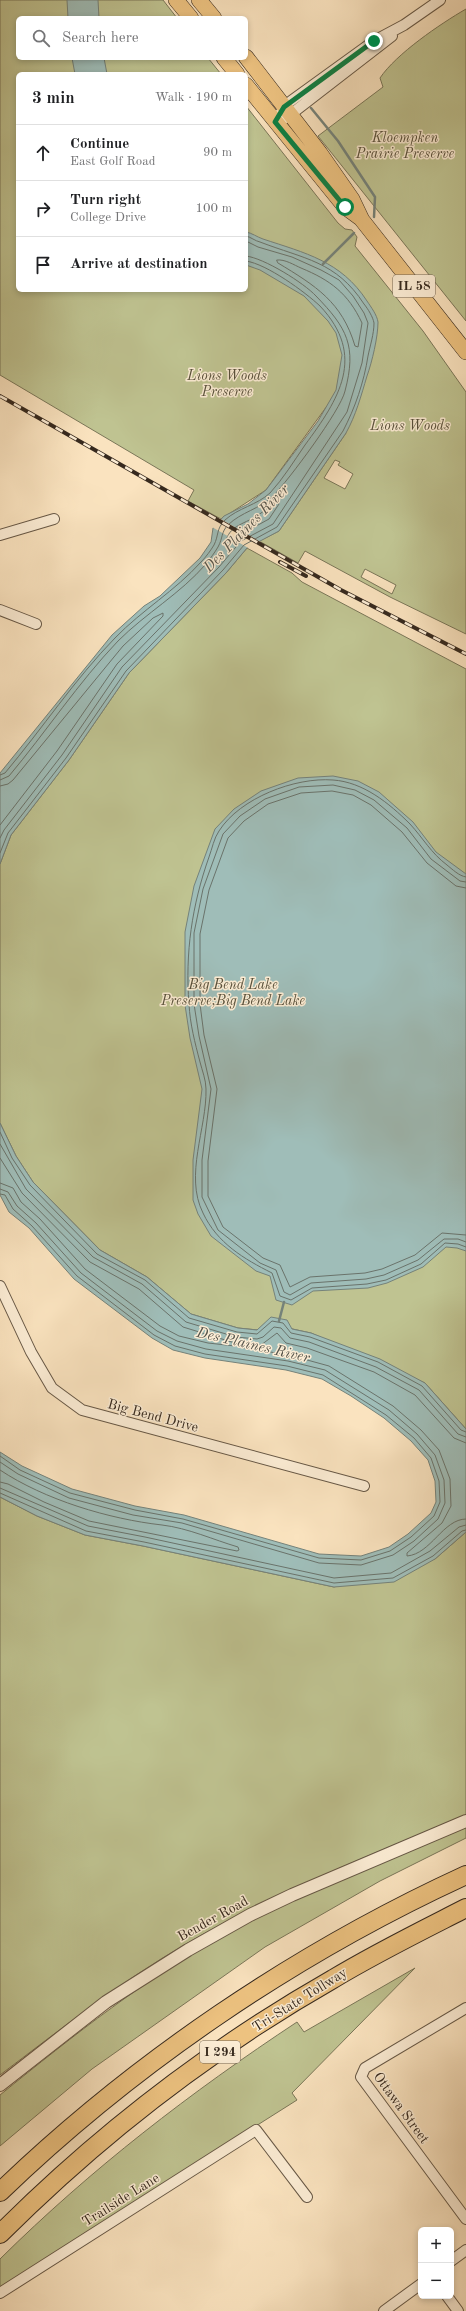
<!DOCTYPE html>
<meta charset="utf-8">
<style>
body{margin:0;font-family:"Old Standard TT",serif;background:#f6f6f6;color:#202124}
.controls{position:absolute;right:12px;bottom:12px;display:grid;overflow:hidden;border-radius:6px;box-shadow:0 2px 6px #0003}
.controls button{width:36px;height:36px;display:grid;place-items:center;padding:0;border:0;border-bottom:1px solid #e0e0e0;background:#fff;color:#202124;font:20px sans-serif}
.stop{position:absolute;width:12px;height:12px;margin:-9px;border:3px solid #0b8043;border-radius:50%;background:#fff}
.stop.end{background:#0b8043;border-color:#fff;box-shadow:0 1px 4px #0008}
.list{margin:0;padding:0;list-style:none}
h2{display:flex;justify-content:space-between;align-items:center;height:52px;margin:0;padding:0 16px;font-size:17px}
h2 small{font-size:13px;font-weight:400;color:#757577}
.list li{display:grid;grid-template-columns:26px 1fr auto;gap:12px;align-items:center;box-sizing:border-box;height:56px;padding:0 16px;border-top:1px solid #e0e0e0}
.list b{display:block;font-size:15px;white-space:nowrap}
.list p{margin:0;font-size:13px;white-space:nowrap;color:#757577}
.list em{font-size:13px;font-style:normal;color:#757577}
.icon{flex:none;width:22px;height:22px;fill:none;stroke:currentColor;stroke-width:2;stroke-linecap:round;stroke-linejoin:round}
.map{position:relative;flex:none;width:466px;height:2311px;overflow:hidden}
.search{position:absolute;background:#fff;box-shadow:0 2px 6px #0003;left:16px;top:16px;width:232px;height:44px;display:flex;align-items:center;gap:10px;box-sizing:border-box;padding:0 14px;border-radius:6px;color:#757577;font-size:15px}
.panel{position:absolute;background:#fff;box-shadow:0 2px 6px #0003;left:16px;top:72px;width:232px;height:220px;border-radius:6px}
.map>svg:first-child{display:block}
</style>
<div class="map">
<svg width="466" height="2311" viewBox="0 0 466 2311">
<rect width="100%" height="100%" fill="#fae3bf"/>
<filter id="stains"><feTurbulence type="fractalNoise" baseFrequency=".005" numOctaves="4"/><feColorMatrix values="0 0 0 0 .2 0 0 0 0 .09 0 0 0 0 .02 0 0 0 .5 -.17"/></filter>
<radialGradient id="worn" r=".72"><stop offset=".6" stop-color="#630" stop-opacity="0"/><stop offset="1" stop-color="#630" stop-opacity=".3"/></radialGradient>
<path fill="#bfc391" stroke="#7a7658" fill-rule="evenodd" d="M 0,0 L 163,0 L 177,18 L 18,18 L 18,58 L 208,58 L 221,74 L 18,74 L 18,290 L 246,290 L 246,106 L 338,223 L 345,229 L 352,230 L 357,237 L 355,246 L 423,331 L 466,392 L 466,634 L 390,597 L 305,551 L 298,563 L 259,541 L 279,531 L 346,433 L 327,406 L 266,490 L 221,519 L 188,501 L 194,490 L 0,375 ZM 335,460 L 340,462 L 338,465 L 353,474 L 345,489 L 324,478 ZM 365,569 L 396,585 L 392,594 L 361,577 Z
M 466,9 L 466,321 L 318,136 L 383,87 L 380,78 C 396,54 440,24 466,9 Z
M 247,548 L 292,573 L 302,582 L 466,669 L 466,1429 L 425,1383 L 311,1333 L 265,1323 L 258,1330 L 238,1328 L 191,1314 L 147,1277 L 100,1250 L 33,1182 L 16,1156 L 0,1123 L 0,864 L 11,835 L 69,760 L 129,673 L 226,573 Z
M 0,1497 L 37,1516 L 85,1535 L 143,1546 L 334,1587 L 435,1559 L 466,1532 L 466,1815 C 371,1855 275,1892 186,1944 C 120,1982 61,2029 0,2075 Z
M 466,1827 L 466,1838 L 380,1881 L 265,1947 L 92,2069 L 0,2146 L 0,2095 C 74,2035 147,1977 231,1931 C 307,1891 388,1861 466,1827 Z
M 415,1968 L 292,2093 L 297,2100 L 0,2288 L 0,2259 C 91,2169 191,2092 297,2022 L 304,2032 Z"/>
<path fill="#9fbdb8" stroke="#75827a" d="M 67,0 L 98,0 L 99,18 L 68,18 Z
M 72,58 L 104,58 L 107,74 L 75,74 Z
M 246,232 C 252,233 257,237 263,239 C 305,253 341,261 367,301 C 371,307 377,315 378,322 C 378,337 372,362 367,376 C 361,396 356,415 346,433 L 279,531 L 247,548 L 226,573 L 129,673 L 69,760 L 11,835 L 0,864 L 0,773 L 112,635 L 144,606 L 160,596 L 200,558 L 211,542 L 213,528 L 224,516 L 248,504 L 266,490 L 318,421 L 336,390 L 342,355 L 336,333 L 328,321 L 304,296 L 260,270 L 246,265 Z
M 333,776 L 358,781 L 379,792 L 413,822 L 436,852 L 466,874 L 466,1251 L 457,1248 L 446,1247 L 423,1267 L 387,1283 L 368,1288 L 313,1291 L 292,1305 L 276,1300 L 270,1276 L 256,1271 L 211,1236 L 198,1214 L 193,1200 L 193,1160 L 202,1089 L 190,1038 L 185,1005 L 185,932 L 194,886 L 215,829 L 234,809 L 261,791 L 298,778 Z
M 0,1123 L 16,1156 L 33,1182 L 100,1250 L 147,1277 L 191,1314 L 238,1328 L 257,1330 L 271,1317 L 287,1320 L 292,1329 L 311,1333 L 380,1359 L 425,1383 L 466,1429 L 466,1532 L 435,1559 L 394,1582 L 334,1587 L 143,1546 L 85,1535 L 37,1516 L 0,1497 L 0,1452 L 22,1466 L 72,1489 L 135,1506 L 184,1515 L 319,1554 L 361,1556 L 389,1547 L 408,1534 L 431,1513 L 436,1502 L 435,1481 L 428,1460 L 411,1441 L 384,1418 L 351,1396 L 322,1379 L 286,1370 L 205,1358 L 173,1350 L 152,1338 L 74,1279 L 29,1228 L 9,1212 L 0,1195 Z"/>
<path fill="#fae3bf" d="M 219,518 L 259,541 L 261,542 L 250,549 L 212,527 Z"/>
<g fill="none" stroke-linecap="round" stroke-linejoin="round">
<path stroke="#6a736b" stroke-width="1" d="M 277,260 C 285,259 294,265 301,268 C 330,280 348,293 362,323 L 358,347 L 355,346 C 342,302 316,286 278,263 Z
M 277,501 L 279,504 L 269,519 L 238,536 L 229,546 L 226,546 C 225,527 244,524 257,516 C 264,511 270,506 277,501 Z
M 0,775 L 5,773 C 42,729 75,679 115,638 C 142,610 175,591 201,562 C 206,557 211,550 214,545 C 219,535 216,529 225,520 C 238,508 257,505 270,493 C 283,479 294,461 305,445 C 339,399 367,356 320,306 C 305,292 267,264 246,261
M 0,780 L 9,776 C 46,732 78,683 118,641 C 146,613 180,594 206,564 C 210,559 215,552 218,547 C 223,538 221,532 228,525 C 241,512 260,509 273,496 C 288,481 341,410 345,391 C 357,346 347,328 316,296 C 304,283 264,258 246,256
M 0,786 L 8,784 L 13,780 L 123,646 L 153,618 L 163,613 L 163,616 L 117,664 L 57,751 L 0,825
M 0,838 L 4,830 L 62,755 L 122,667 L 219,567 L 241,541 L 273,524 L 347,412 L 362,363 L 368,323 L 364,313 L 353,296 L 339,280 L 321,270 L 292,257 L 258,247 L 246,241
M 0,853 L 8,833 L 66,758 L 126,671 L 223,570 L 244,545 L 277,527 L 343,431 C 355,408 364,382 368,356 C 370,346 374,334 374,323 C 373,317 368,309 364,304 C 336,261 304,259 260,242 C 255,241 251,237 246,236
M 466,877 C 459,876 452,869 447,865 C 431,853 423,838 410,824 C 389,803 363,782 333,780 C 295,777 240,798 219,831 C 214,838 212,849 209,857 C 192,905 185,953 189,1004 C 190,1024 195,1043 200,1062 C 202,1070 206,1080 206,1089 C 207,1128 184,1175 203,1213 C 217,1243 244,1259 272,1273 L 280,1296 L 291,1300 L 312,1288 L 367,1284 L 386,1280 L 421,1264 L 445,1243 L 458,1244 L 466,1247
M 466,882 L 460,881 L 431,859 L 407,828 L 374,800 L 355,790 L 333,785 L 299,787 L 265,799 L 240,816 L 223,834 L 203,889 L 194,933 L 194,1004 L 199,1036 L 211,1089 L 202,1160 L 202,1197 L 218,1230 L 260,1263 L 276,1270 L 284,1292 L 290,1295 L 311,1283 L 366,1279 L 384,1275 L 418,1260 L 444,1239 L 458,1239 L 466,1242
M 466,888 L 456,886 L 427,863 L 402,832 L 371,805 L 353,795 L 332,791 L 301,793 L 268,804 L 244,821 L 228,838 L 209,890 L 200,934 L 200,1004 L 204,1035 L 217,1089 L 208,1161 L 208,1196 L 223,1227 L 263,1258 L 280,1265 L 290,1287 L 310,1277 L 365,1273 L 382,1269 L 415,1255 L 442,1233 L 466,1235
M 0,1132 L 12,1158 L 30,1185 L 97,1254 L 145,1280 L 189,1318 L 237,1332 L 257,1334 L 272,1321 L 283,1323 L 291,1333 L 310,1337 L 378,1362 L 422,1386 L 461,1430 L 466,1432
M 0,1144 L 26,1189 L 93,1257 L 142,1284 L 186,1322 L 236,1337 L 257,1339 L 263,1337 L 274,1327 L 281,1328 L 290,1338 L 309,1342 L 376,1367 L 419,1390 L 458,1434 L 466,1437
M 0,1158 L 22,1193 L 90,1262 L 139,1289 L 183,1327 L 235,1343 L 235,1346 L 208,1343 L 179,1336 L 160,1326 L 85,1269 L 40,1219 L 21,1202 L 13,1188 L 0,1183
M 0,1189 L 8,1192 L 17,1206 L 36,1223 L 81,1273 L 157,1331 L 177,1341 L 206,1349 L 288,1361 L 325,1370 L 389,1410 L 417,1434 L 435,1455 L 444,1480 L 445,1503 L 438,1519 L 414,1541 L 393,1555 L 361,1565 L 319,1563 L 182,1523 L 133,1515 L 69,1498 L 18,1474 L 0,1462
M 0,1194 L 5,1195 L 13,1209 L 32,1226 L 77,1276 L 154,1335 L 175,1346 L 205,1354 L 287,1366 L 323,1375 L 386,1415 L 414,1438 L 431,1458 L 439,1481 L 440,1502 L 434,1516 L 411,1537 L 390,1551 L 361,1560 L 319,1558 L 183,1519 L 135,1510 L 70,1493 L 20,1470 L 0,1456
M 466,1443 L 454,1438 L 415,1395 L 374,1372 L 307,1348 L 286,1343 L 277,1333 L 261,1345 L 238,1345 L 239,1347 L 289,1355 L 329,1366 L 393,1406 L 421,1430 L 439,1450 L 450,1479 L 451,1506 L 442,1523 L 407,1553 L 407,1556 C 431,1554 443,1519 466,1519
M 0,1470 C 45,1500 109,1519 162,1525 C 188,1528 214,1540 238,1547 L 239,1550 L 237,1551 L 89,1521 L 44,1502 L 8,1484 L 0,1482
M 0,1488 L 88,1526 L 145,1537 L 334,1578 L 391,1573 L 430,1551 L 459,1527 L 466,1525
M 0,1493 L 86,1531 L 144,1542 L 334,1583 L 393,1578 L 433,1556 L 462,1531 L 466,1530"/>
<path stroke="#75827a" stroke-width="2.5" d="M 311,108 L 338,141 L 375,197 L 374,217
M 323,264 L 354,233
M 279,1321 L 284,1302"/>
<defs>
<path id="minor" d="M 286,118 L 392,36
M 275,122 L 284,107 L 291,101 L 374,41 L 404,25 L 440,0
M 0,535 L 54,519
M 0,610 L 36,624
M 0,1286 L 31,1352 L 52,1388 L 82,1410 L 364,1486
M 466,2008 L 365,2068 L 361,2077 L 466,2219
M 451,2261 L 466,2250
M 0,2293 L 256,2130 L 307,2197
M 447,2296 L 458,2311
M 384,2311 L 421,2284"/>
<path id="tertiary" d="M 0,2085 L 106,2002 L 188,1950 L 250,1915 L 292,1895 L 466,1821"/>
<path id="primary" d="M 176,0 L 191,18
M 199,0 L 214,18
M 246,57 L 320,153 L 352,199 L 362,220 L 466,352
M 224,58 L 237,74
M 246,85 L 345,207 L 360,218"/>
<path id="motorway" d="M 0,2192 C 135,2062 296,1953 466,1875
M 0,2234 C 99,2135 212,2048 333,1979 C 376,1953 421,1931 466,1908"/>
</defs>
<use href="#minor" stroke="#675846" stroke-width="12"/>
<use href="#tertiary" stroke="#675846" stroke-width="14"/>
<use href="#primary" stroke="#36291e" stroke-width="16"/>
<use href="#motorway" stroke="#36291e" stroke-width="20"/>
<use href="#minor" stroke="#fcedd5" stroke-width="10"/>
<use href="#tertiary" stroke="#fcedd5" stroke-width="12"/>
<use href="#primary" stroke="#edc280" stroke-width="15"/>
<use href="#motorway" stroke="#edc280" stroke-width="18"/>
<defs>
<path id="rail" d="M 0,396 L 341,590 L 466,654
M 280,562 L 306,576"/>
</defs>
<use href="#rail" stroke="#36291e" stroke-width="4"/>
<use href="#rail" stroke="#fcedd5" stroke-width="2.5" stroke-dasharray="8" stroke-linecap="butt"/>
</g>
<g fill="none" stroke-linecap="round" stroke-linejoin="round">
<path stroke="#0b8043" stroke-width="5" d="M 345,207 L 275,122 L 284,107 L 374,41"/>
</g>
<g text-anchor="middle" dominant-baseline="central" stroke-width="3" stroke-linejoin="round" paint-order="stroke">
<g fill="#fcedd5" stroke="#716455" stroke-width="1">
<rect x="393" y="275" width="42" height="22" rx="3"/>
<rect x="200" y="2041" width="40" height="22" rx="3"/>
</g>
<g font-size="13" font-weight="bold" fill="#36291e">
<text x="414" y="286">IL 58</text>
<text x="220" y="2052">I 294</text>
</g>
<g font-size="14" font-style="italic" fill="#58503b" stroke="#fcedd5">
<text x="405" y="138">Kloempken<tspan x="405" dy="16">Prairie Preserve</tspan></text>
<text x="227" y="376">Lions Woods<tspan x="227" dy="16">Preserve</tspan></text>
<text x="410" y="426">Lions Woods</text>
<text x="233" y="985">Big Bend Lake<tspan x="233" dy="16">Preserve;Big Bend Lake</tspan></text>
</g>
<g font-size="14" fill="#36291e" stroke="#fcedd5">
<text transform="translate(153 1416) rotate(15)">Big Bend Drive</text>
<text transform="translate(213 1919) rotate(-29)">Bender Road</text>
<text transform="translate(300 2000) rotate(-32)">Tri-State Tollway</text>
<text transform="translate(401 2108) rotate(54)">Ottawa Street</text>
<text transform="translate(121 2200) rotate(-32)">Trailside Lane</text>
</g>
<g font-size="15" font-style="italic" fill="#56554c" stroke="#fcedd5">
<text transform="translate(247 529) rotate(-46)">Des Plaines River</text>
<text transform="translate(253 1346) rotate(13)">Des Plaines River</text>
</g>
</g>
<rect width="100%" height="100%" filter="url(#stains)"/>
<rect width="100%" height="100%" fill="url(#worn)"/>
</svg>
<div class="controls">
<button>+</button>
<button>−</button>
</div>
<div class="stop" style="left:345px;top:207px"></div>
<div class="stop end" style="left:374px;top:41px"></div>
<div class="search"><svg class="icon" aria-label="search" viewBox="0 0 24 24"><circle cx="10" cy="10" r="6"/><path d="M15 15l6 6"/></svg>Search here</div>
<section class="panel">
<h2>3 min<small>Walk · 190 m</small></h2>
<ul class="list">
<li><svg class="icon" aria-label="ahead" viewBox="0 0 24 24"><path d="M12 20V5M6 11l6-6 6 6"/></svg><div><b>Continue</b><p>East Golf Road</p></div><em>90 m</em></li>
<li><svg class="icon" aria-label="right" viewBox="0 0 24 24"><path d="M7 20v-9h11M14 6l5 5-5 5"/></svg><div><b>Turn right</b><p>College Drive</p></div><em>100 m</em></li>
<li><svg class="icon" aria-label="arrive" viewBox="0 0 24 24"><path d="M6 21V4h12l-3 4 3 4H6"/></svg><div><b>Arrive at destination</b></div></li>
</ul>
</section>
</div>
